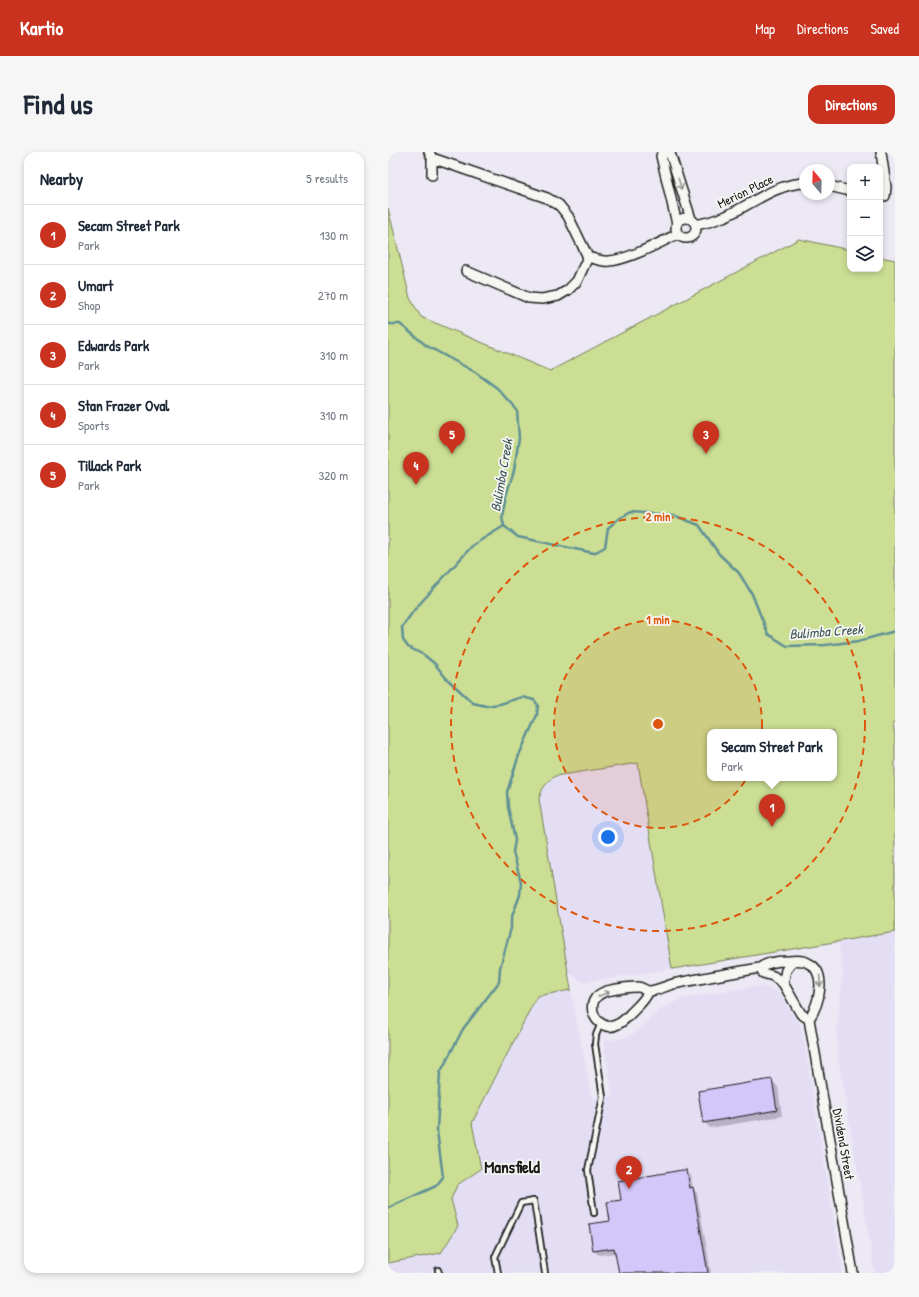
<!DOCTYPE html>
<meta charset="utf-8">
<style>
body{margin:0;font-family:"Patrick Hand",sans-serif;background:#f6f6f7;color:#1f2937}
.controls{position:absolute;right:12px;top:12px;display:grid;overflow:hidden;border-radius:8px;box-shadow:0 2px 6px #0003}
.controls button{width:36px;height:36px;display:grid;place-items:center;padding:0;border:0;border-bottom:1px solid #e0e1e3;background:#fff;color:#1f2937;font:20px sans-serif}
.compass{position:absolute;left:411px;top:12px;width:36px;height:36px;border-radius:50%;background:#fff;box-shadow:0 2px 6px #0003;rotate:341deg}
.you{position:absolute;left:220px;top:685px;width:14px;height:14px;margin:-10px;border:3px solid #fff;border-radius:50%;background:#1a73e8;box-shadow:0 0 0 6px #1a73e833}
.badge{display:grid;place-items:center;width:26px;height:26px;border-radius:50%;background:#c8321e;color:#fff;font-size:13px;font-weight:700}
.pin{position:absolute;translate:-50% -33px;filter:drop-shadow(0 1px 2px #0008)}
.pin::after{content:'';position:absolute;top:21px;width:14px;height:12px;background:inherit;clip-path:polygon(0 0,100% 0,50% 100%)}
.popup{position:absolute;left:319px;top:577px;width:130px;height:52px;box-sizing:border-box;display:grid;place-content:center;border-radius:8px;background:#fff;filter:drop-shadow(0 1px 3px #0005);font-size:13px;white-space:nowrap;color:#747a83}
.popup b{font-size:15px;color:#1f2937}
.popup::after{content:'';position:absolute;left:50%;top:100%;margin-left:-8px;border:8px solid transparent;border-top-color:#fff}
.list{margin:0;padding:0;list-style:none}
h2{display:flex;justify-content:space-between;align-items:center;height:52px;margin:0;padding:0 16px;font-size:17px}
h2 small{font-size:13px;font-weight:400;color:#747a83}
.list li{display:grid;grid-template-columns:26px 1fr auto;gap:12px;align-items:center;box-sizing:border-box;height:60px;padding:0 16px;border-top:1px solid #e0e1e3}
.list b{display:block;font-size:15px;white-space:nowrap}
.list p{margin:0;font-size:13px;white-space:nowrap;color:#747a83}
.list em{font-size:13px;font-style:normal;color:#747a83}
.icon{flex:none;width:22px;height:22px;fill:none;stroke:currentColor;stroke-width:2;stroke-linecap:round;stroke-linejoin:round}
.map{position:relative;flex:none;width:507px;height:1121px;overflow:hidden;border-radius:12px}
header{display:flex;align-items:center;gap:24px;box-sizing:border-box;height:56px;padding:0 20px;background:#c8321e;color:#fff}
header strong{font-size:19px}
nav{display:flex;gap:22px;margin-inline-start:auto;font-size:14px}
.intro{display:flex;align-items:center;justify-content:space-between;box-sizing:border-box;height:96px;padding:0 24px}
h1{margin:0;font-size:28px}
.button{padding:10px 18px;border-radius:12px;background:#c8321e;color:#fff;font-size:14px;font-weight:700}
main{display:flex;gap:24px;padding:0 24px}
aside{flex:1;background:#fff;border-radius:12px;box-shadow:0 2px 6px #0003}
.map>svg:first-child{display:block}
</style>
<header>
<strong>Kartio</strong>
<nav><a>Map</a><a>Directions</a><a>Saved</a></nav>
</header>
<div class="intro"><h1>Find us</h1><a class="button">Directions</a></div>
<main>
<aside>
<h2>Nearby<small>5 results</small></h2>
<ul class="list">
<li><span class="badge">1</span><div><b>Secam Street Park</b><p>Park</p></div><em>130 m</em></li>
<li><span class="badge">2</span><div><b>Umart</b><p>Shop</p></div><em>270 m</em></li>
<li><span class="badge">3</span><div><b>Edwards Park</b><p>Park</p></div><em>310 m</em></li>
<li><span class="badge">4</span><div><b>Stan Frazer Oval</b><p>Sports</p></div><em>310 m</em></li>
<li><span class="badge">5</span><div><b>Tillack Park</b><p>Park</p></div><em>320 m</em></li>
</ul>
</aside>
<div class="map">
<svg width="507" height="1121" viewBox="0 0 507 1121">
<rect width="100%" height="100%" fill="#ece8f4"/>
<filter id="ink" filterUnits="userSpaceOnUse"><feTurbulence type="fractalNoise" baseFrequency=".025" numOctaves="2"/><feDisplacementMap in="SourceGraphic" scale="8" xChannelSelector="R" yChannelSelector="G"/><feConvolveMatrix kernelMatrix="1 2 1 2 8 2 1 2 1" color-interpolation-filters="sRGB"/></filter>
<g filter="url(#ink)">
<path fill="#e4def5" d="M 250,611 L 284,817 L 195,830 L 180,820 L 151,647 L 154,638 L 159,630 L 167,624 Z
M 507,780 L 507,1121 L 487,1121 L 450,904 L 449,876 L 455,819 L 450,790 Z
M 368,834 L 389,838 L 414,877 L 455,1121 L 0,1121 L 0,1111 L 53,1101 L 70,1074 L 63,1047 L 69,1033 L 93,1017 L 84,971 L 149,844 L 183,838 L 204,947 L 225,943 L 215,889 L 236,886 L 248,880 L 272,857 L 295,846 Z"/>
<path fill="#cbde93" stroke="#747d58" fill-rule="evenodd" d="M 0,56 L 22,146 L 33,165 L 162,219 L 411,87 L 462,98 L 462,117 L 492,117 L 492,105 L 507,108 L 507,570 L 505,571 L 507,585 L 507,780 L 284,817 L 250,611 L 167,624 C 158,631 154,636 151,647 L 183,838 L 149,844 L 84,971 L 93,1017 L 69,1033 L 63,1047 L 70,1074 L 53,1101 L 0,1111 ZM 322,580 L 446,580 L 446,626 L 322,626 Z"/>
<path fill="#0003" d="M 383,928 L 390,935 L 394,964 L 322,976 L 316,970 Z
M 298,1019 L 303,1024 L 305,1037 L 309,1041 L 323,1121 L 232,1121 L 228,1101 L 211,1103 L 206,1099 L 234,1049 Z"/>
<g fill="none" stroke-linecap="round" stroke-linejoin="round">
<path stroke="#5f9095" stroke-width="2.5" d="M 0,172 L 12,172 L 39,194 L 87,220 L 109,236 L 129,258 L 131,286 L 126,318 L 118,344 L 114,364 L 116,374 L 130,385 L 206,401 L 217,395 L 220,376 L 229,368 L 242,360 L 285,363 L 311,373 L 331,402 L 351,421 L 364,442 L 380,482 L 399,494 L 437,493 L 471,489 L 507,479
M 0,1056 L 48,1034 L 55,1025 L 49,979 L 52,921 L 75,877 L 111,830 L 112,816 L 123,776 L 123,767 L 132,743 L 133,730 L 125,700 L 127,688 L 120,655 L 119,640 L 131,603 L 149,563 L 150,553 L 146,548 L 134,545 L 112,552 L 98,554 L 85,551 L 58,526 L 47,512 L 36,503 L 20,495 L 15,488 L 14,475 L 27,457 L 85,393 L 116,374"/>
</g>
<path fill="#d3c6f8" stroke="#1c1c1c" d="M 384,927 L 389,958 L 315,971 L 310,939 Z
M 294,1018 L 299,1018 L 302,1036 L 305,1035 L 320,1121 L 231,1121 L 226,1096 L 205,1099 L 201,1072 L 222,1069 L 219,1050 L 233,1048 L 230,1029 Z"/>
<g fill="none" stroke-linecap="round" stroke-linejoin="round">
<defs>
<path id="service" d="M 206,1061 L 200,1018 L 215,945 L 207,892 L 208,883 L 213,871
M 50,1118 L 51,1121
M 110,1121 L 107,1105 L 133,1051 L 146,1049 L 157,1121"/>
<path id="minor" d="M 41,0 L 44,6 L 44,23
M 276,0 L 273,4 L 289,72
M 276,1 L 282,1 L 303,67
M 44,6 L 159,46 L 171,53 L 180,64 L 200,105 C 207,107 214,110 221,109 C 240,108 273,90 290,82
M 441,34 L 462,39
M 492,43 L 497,44 L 498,35 L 493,0
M288 76a10 10 0 1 1 20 0a10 10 0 1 1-20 0Z
M 308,73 C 318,71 328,68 338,64 C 364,52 387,32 417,31
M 78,119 L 141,146 L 154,147 L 170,144 L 180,138 L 189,129 L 200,105
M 372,816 L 375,821 L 385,824 L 395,831 L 413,862 L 421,867
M 395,831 L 398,818 L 405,809
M 261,839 C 257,848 251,853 244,860 C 240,864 235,870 230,872 C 210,884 190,847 219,839 C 228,837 240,835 250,835 C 254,835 257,839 261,839 C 267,839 278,834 285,832 C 314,826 343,821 372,816 C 379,810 390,809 399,809 C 406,809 414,807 420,811 C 440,820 431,852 421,867 L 465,1121"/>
</defs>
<use href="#service" stroke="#1c1c1c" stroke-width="8"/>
<use href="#minor" stroke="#1c1c1c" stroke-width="12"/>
<use href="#service" stroke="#f6f6f2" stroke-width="4.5"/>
<use href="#minor" stroke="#f6f6f2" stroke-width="9"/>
</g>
<defs><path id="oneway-shaft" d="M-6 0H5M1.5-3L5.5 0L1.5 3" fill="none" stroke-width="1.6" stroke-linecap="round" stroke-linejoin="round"/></defs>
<g stroke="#949492">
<use href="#oneway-shaft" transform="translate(292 32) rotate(72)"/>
<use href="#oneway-shaft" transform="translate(432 829) rotate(87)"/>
<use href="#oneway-shaft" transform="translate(216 842) rotate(-22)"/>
</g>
</g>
<circle cx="270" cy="572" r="104" fill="#de560d" fill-opacity=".12"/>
<g fill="none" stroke="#de560d" stroke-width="2" stroke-dasharray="7 5">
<circle cx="270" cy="572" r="104"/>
<circle cx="270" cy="572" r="207"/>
</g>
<g text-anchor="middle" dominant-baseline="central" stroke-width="3.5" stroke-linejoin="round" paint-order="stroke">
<g font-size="13" fill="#1c1c1c" stroke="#f6f6f2">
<text transform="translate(357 39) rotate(-26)">Merion Place</text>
<text transform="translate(456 992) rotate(80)">Dividend Street</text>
</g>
<g font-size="14" font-style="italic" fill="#3e5658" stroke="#f6f6f2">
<text transform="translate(113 323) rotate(-80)">Bulimba Creek</text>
<text transform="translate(438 479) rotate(-4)">Bulimba Creek</text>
</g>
<g font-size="17" font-weight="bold" fill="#1c1c1c" stroke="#f6f6f2">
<text x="124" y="1014">Mansfield</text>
</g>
</g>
<circle cx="270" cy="572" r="6" fill="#de560d" stroke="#f6f6f2" stroke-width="2"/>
<g font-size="12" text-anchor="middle" font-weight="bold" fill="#de560d" stroke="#f6f6f2" stroke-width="3.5" stroke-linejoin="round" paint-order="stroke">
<text x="270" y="369">2 min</text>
<text x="270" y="472">1 min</text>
</g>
</svg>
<div class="controls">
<button>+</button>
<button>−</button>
<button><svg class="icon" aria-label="layers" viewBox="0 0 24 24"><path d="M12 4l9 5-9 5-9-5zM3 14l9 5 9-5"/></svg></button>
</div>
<svg class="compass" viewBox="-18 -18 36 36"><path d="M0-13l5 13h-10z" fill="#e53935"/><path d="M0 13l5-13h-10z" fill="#747a83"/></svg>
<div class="you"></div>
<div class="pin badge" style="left:384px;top:675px">1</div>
<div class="popup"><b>Secam Street Park</b>Park</div>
<div class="pin badge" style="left:241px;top:1037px">2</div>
<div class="pin badge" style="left:318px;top:302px">3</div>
<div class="pin badge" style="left:28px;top:333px">4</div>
<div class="pin badge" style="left:64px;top:302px">5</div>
</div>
</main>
